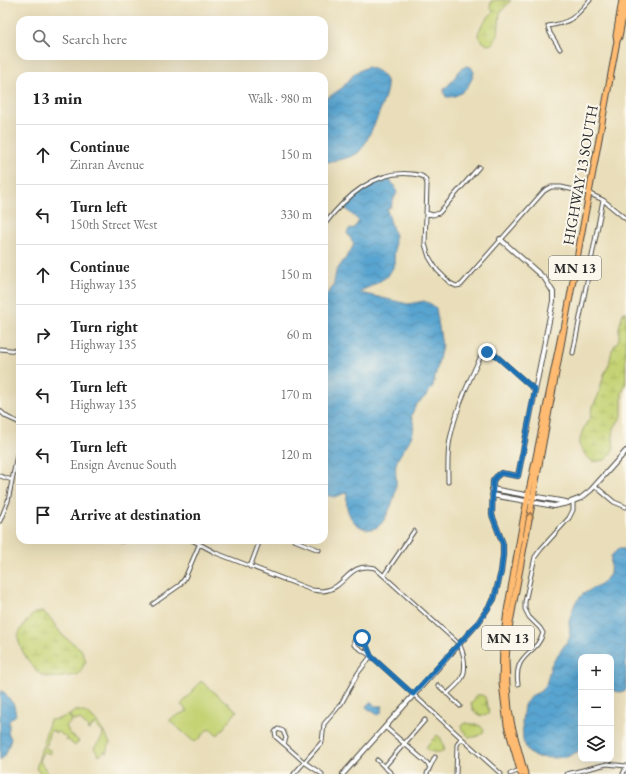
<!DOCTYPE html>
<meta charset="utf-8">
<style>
body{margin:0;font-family:"EB Garamond",serif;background:#f6f6f6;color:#222}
.controls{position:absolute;right:12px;bottom:12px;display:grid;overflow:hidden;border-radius:8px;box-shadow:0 4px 16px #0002}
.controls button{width:36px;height:36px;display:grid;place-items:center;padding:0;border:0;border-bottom:1px solid #e0e0e0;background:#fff;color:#222;font:20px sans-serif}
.stop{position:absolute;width:12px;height:12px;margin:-9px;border:3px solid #1f6fb2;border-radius:50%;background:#fff}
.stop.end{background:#1f6fb2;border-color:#fff;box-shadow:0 1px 4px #0008}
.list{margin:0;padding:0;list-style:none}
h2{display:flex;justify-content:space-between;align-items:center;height:52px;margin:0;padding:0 16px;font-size:17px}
h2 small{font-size:13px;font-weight:400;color:#767676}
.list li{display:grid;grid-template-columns:26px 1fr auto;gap:12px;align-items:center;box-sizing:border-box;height:60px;padding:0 16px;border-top:1px solid #e0e0e0}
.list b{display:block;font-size:15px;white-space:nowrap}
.list p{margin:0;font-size:13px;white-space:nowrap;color:#767676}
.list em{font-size:13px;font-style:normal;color:#767676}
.icon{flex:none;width:22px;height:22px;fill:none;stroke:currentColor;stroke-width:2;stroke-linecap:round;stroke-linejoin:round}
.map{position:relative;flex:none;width:626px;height:774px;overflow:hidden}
.search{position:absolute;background:#fff;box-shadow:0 4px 16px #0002;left:16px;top:16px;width:312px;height:44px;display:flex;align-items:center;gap:10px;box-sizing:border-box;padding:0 14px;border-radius:12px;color:#767676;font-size:15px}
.panel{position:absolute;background:#fff;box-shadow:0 4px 16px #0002;left:16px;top:72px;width:312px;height:472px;border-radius:12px}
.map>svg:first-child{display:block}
</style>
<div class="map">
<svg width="626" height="774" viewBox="0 0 626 774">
<defs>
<pattern id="wetland-marsh" width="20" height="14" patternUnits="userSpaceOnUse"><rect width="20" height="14" fill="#c5d375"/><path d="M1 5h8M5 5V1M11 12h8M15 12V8" fill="none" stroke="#a9b565"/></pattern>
<pattern id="water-waves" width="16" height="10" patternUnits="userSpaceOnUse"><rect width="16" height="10" fill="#58a4d0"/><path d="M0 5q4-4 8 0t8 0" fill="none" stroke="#4986a9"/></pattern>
</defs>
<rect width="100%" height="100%" fill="#fbf7ec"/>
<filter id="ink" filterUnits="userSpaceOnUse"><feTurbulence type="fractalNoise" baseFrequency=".025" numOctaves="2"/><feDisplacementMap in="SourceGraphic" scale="8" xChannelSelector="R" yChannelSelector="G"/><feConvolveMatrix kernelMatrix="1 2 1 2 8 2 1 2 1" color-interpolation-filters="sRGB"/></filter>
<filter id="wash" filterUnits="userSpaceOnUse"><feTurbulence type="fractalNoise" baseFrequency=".012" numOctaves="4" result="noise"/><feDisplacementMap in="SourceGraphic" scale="16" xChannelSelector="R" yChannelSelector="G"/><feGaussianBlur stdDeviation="0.9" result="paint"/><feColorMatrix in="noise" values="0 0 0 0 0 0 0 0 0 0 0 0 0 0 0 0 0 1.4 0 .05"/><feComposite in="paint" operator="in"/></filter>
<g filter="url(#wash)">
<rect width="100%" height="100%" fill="#e9deb9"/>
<path fill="#c5d375" stroke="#787f50" d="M 201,681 L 237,711 L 218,735 L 209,728 L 197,741 L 193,741 L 169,720 L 180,714 L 188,711 L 181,705 Z
M 75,711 C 92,709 103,731 110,743 L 106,752 L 107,754 L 105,751 L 99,756 L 94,748 L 102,738 L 103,733 L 94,724 L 89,730 L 87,729 L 88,727 L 79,719 L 77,721 L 76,720 L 74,721 L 69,715 Z
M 68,715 L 72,721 L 66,726 L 70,734 L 79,741 L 75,746 L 68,740 L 67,741 L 66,740 L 67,738 L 58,732 L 55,733 L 53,730 L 49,733 L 47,745 L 44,744 L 43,742 L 50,720 L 59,719 Z
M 44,746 L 51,751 L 49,754 L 45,751 L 42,754 L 42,755 L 40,757 L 41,758 L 39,760 L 49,774 L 42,774 L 36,769 L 42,747 Z"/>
<path fill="url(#wetland-marsh)" stroke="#787f50" d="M 492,0 L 511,0 L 500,13 L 498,35 L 493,44 L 487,45 L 480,39 L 478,33 L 483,23 L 493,12 L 490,6 Z
M 626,311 L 626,383 L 622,393 L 622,416 L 614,428 L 613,438 L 614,447 L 610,455 L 605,460 L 593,462 L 586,456 L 579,445 C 581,434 583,426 591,417 L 590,414 L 593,406 L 598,396 L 604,374 L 609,365 L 612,350 L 619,339 L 619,328 L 623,313 Z
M 43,612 L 50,618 L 63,636 L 81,649 L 86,661 L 79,674 C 70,677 48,680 40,674 C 32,668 18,647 18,637 C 18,631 29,617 34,614 C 36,613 40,612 43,612 Z
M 477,695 L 482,695 L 485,697 L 489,712 L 487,715 L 482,716 L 474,712 L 471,704 Z
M 467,723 C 473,725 480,723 484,730 L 482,734 L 475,737 L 469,737 L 462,730 L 461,726 L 463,724 Z
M 437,735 L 441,738 L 444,747 L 443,751 C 438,754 429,752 426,748 L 429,743 Z"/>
<path fill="url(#water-waves)" stroke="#42687e" d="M 466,66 L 471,67 L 474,72 C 471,86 460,98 446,97 L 444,93 L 444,89 C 454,82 456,71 466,66 Z
M 367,67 C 376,69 385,74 387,84 C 389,93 367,145 359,152 C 351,159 334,160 324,163 L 324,100 L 342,88 L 355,73 Z
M 381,179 L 389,179 L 394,185 L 397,193 L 393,200 L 391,207 L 387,209 L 387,210 L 395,236 L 394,266 L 388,276 L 372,286 L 360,291 L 361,293 L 408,304 L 424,301 L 431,304 L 436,308 L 442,346 L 433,386 L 425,397 L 416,405 L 411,416 C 420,435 404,445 397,461 C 394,468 397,477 396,485 C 396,496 390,510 384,520 C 375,535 357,530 350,516 C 346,509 346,501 347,492 C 338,496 333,500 324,493 L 324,297 L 333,287 L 336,271 L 350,252 L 354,244 L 347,233 L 349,229 L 354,228 L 359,221 L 344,207 C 352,195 368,186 381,179 Z
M 618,549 L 626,549 L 626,690 L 620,692 L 611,690 L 611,657 L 581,657 L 581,750 L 567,757 L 553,758 L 535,757 L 529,753 L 523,741 L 522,721 L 524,705 L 531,696 L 541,691 L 546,685 L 551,665 L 570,637 L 569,621 L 575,603 L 583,594 L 604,582 L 610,574 L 611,556 Z
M 0,691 L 4,692 L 14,705 L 16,715 L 9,721 L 9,728 L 8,732 L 11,739 L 5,756 L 0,760 Z
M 370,702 L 375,706 L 383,706 L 381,713 L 378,715 L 367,708 L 366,706 Z"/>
</g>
<g filter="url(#ink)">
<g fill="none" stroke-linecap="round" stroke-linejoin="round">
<defs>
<path id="minor" d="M 560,49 L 550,33 L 548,26 C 572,22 574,18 590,0
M 426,213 L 433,215 L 439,213 L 479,167
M 324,225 C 345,197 376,169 412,174 C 421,175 426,176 427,185 L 425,244 L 429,257 L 437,270 L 450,283 L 456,286 L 461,285 L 544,191 L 551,187 L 561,187 L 588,193 L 603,200 L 626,219
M 0,349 L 20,351
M 573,353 L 603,200
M 0,411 L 7,417 L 20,423
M 0,476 L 12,480
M 448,482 C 448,468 447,453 450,439 C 456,410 468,382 481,356 L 487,352 L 494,354 L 535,390
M 595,486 L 614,502 L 626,507
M 0,521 L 8,501 L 20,440
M 118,540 L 120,541 L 132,540
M 192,540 L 216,553 L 312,590 C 315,590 319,591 322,591 C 346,590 347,561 375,568 L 459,644 C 464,652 467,669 462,678 C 459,684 452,689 447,694
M 294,540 L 319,550
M 250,567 L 260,540
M 384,575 L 414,531
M 153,604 L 180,585 L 185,578 L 199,545
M 371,656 C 367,650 367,640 359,637 L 354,641 L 354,645 L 371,656 L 501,774
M 518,684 C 513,653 537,655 543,633 L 540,628 L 529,617 L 525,609 L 525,602 L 535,557 L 541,549 L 569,518 L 573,510 L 573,501
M 438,685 L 460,706
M 385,727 L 427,763 L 430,767 L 427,774
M 284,744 L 276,737 L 275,732 L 278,729 L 283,731 L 286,738 L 284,744 L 304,762 L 322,774
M 377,760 L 392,774
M 384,767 L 425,720
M 430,767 L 435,757
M 294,774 L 322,742 L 324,724 L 341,704 L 358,673 L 371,656
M 456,774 L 457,745 L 461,738
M 510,774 L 520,770
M 567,774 L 607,764 L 626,766
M 623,774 L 626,767"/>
<path id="tertiary" d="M 492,489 L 566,502
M 492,495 L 554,506 L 568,503 L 581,498 L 591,490 L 626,451
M 343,774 L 478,623 L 494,599 L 501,572 L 503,555 L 503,544 L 492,515 L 493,481 L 496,477 L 501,473 L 518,476 L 553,301 L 553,292 L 545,279 L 500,239"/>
<path id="primary" d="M 617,41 L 616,36 L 622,0
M 521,774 L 507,725 L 502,683 L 503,644 L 507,611 L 524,515 L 562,331
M 525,774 L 512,726 L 509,710 L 507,686 L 506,660 L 508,634 L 617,41 L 619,37 L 626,2"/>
</defs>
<use href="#minor" stroke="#484640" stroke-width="5"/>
<use href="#tertiary" stroke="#484640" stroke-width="6"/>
<use href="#primary" stroke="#484640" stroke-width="7"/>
<use href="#minor" stroke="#fff" stroke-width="3"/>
<use href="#tertiary" stroke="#fff" stroke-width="4"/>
<use href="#primary" stroke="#ffbb71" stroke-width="5"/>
</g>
<defs><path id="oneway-chevron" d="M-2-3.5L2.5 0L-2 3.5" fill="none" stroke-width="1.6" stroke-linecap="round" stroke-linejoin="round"/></defs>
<use stroke="#95734e" href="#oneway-chevron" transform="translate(530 515) rotate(-79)"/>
</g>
<g fill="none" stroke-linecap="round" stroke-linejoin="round" filter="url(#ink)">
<path stroke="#1f6fb2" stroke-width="5" d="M 362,638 L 366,643 L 371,656 L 413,694 L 478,623 L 494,599 L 501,572 L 503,555 L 503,544 L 492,515 L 493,481 L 496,477 L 501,473 L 518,476 L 535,390 L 494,354 L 487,352"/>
</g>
<g text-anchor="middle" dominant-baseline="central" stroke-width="4" stroke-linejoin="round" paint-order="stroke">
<g fill="#fbf7ec" stroke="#696865" stroke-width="1">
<rect x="549" y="256" width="52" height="24" rx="3"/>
<rect x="482" y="626" width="52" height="24" rx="3"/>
</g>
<g font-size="14" font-weight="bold" fill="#2b2b2b">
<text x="575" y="268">MN 13</text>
<text x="508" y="638">MN 13</text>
</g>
<g font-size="15" fill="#2b2b2b" stroke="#fbf7ec">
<text transform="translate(580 175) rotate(-80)">HIGHWAY 13 SOUTH</text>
</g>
</g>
</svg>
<div class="controls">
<button>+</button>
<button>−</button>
<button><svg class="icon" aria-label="layers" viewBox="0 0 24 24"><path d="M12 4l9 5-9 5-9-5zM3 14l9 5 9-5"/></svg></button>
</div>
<div class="stop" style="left:362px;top:638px"></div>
<div class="stop end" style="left:487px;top:352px"></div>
<div class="search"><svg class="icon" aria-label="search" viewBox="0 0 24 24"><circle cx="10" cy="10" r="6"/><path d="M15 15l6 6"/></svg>Search here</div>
<section class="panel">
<h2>13 min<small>Walk · 980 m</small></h2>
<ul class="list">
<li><svg class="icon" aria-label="ahead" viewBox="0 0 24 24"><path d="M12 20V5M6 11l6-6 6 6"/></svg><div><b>Continue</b><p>Zinran Avenue</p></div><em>150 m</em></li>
<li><svg class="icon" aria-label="left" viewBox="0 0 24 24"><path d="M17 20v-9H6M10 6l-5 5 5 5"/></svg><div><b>Turn left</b><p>150th Street West</p></div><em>330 m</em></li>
<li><svg class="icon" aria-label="ahead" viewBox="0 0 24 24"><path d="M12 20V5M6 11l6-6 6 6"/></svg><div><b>Continue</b><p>Highway 135</p></div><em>150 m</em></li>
<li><svg class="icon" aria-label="right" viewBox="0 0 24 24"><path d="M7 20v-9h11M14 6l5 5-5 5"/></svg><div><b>Turn right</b><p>Highway 135</p></div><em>60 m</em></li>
<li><svg class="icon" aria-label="left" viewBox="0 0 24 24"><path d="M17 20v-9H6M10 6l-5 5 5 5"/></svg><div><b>Turn left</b><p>Highway 135</p></div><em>170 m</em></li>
<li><svg class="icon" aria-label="left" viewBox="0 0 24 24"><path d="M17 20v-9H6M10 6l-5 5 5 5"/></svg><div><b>Turn left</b><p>Ensign Avenue South</p></div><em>120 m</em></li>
<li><svg class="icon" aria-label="arrive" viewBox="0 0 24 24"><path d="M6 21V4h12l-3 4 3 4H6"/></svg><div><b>Arrive at destination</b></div></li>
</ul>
</section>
</div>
